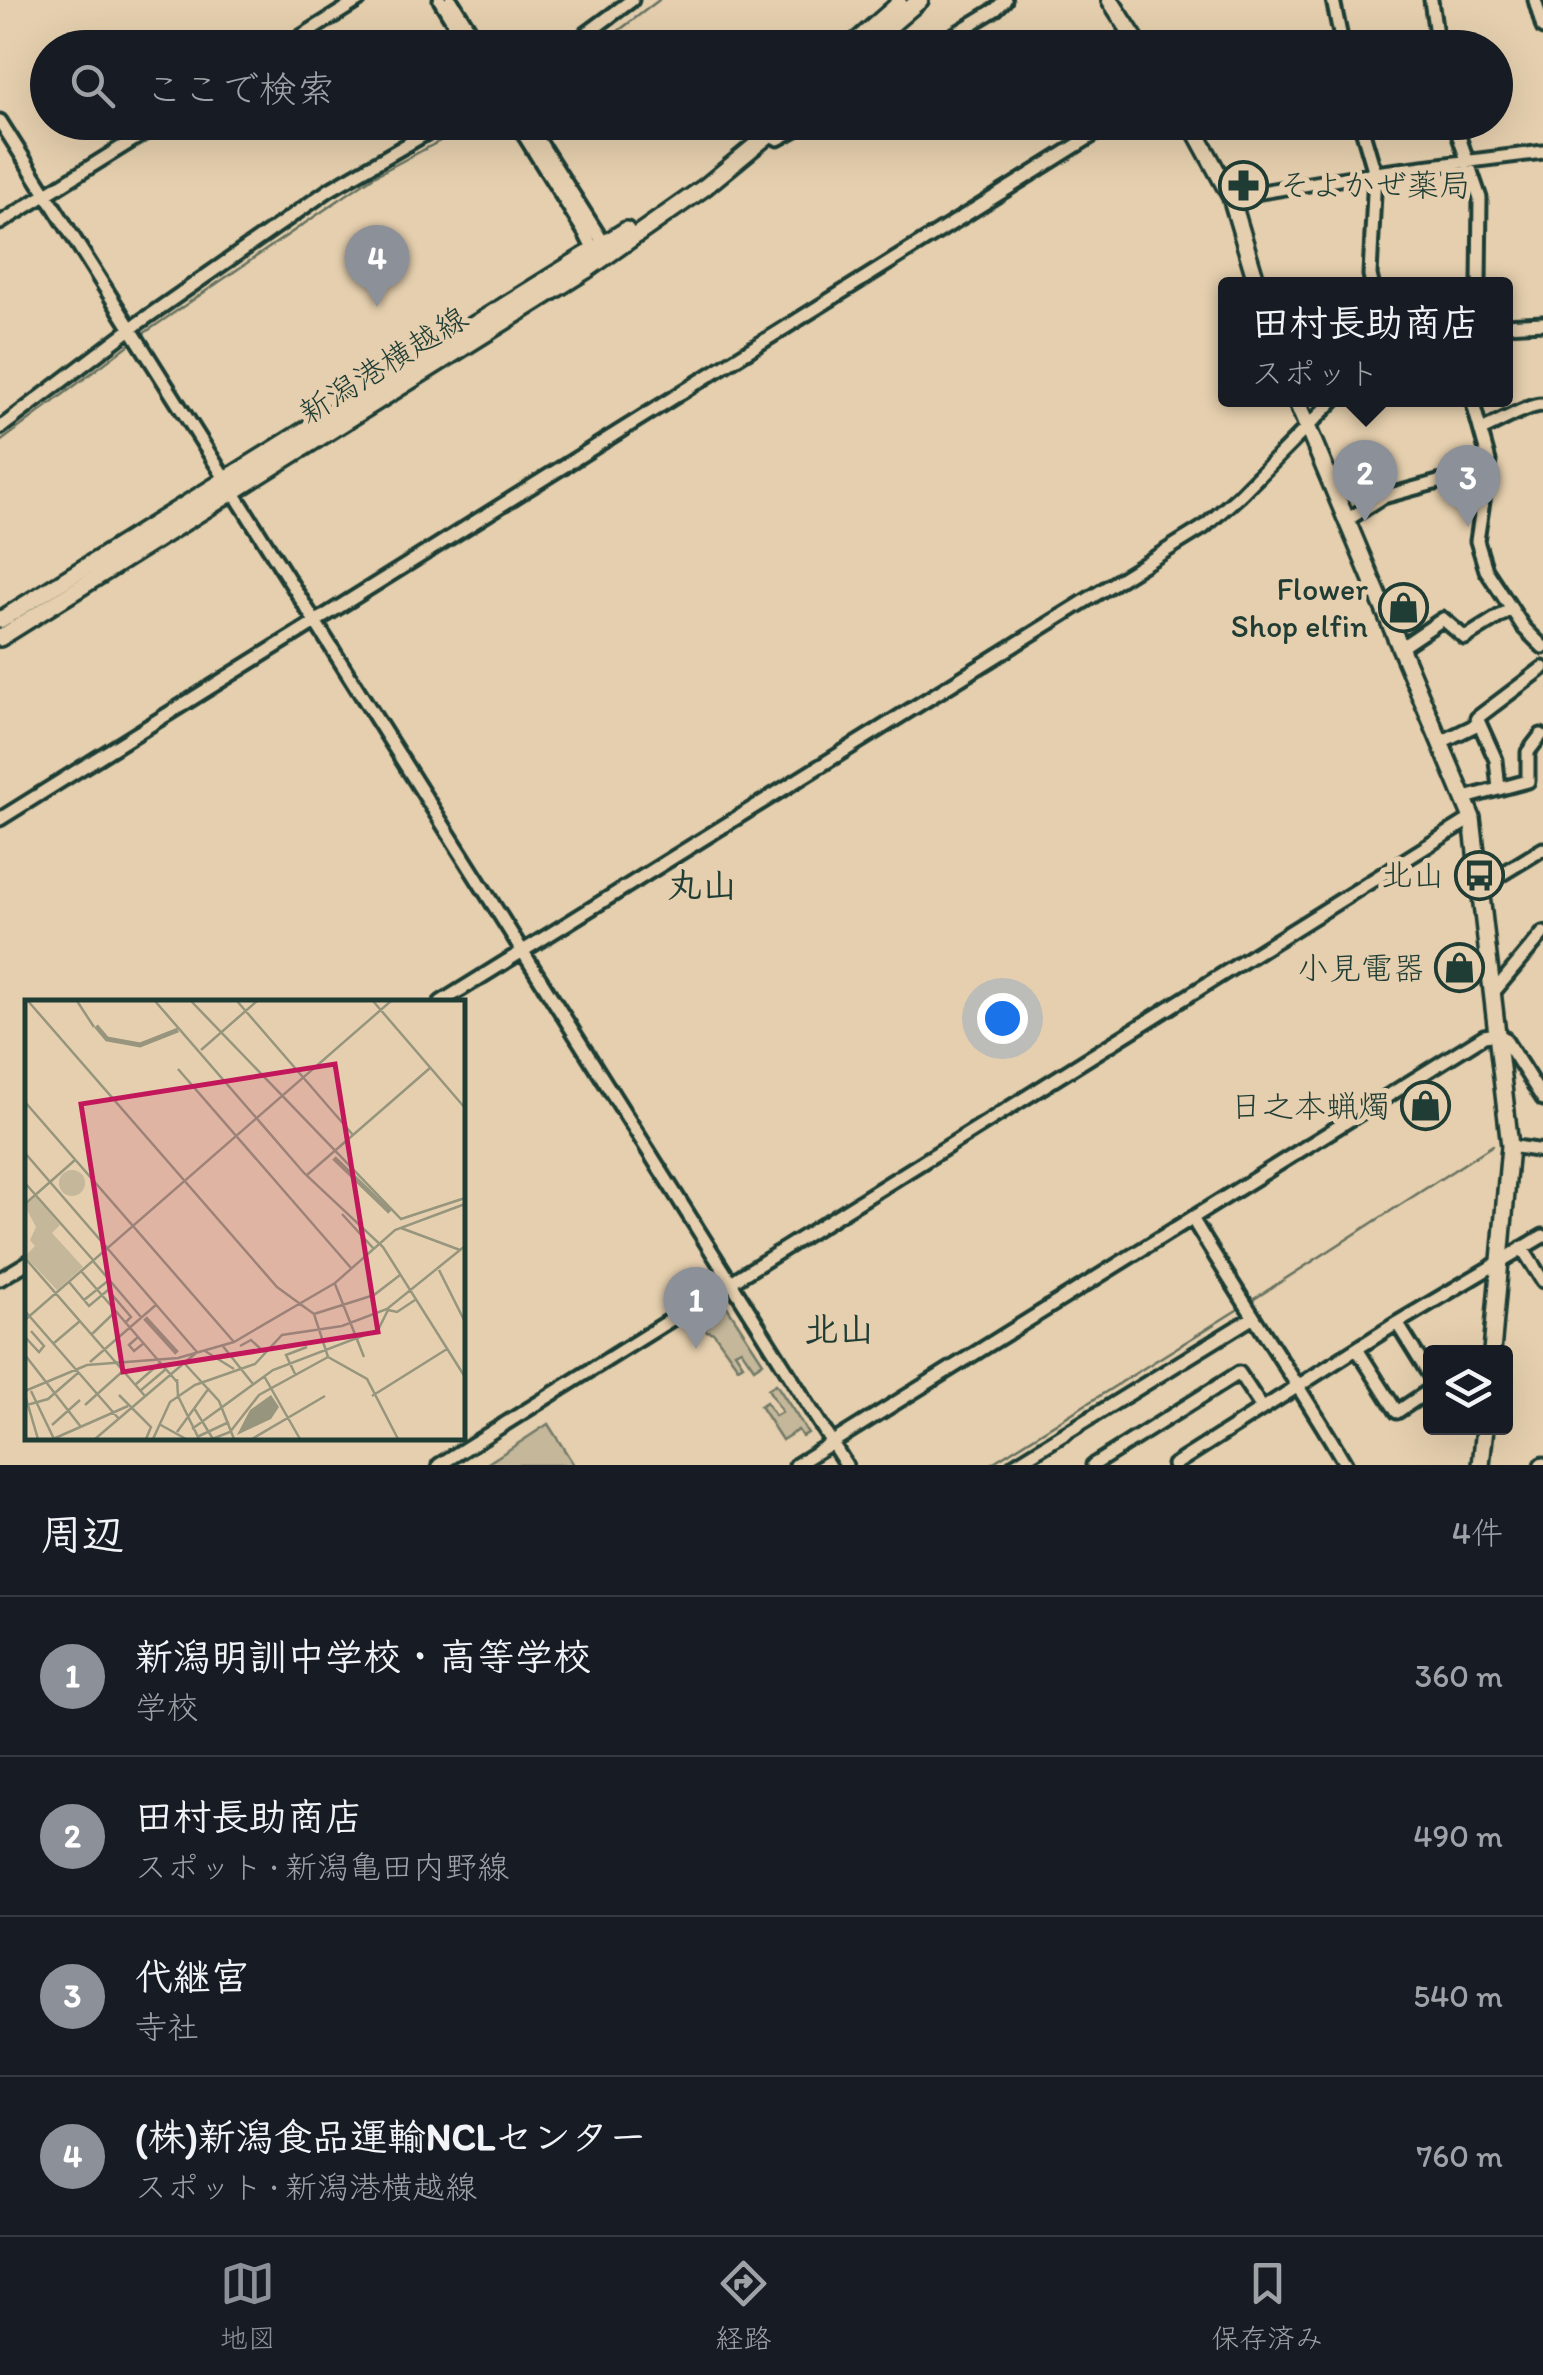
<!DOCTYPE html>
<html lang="ja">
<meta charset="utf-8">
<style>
body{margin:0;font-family:Itim,"Klee One",sans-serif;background:#242831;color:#f1f3f6}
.controls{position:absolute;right:30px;bottom:30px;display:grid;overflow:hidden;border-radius:10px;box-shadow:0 10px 40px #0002}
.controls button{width:90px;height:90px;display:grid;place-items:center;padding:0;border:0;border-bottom:2px solid #363941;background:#171b24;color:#f1f3f6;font:50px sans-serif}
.you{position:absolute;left:1002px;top:1018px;width:35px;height:35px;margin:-25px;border:8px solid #fff;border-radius:50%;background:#1a73e8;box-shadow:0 0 0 15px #1a73e833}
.badge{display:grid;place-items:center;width:65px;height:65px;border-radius:50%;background:#8c9099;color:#fff;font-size:32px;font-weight:700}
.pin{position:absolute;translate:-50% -82px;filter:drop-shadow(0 2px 5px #0008)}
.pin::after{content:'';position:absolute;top:52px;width:35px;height:30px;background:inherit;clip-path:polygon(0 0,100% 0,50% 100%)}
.popup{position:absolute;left:1218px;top:277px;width:295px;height:130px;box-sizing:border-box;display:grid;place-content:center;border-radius:10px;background:#171b24;filter:drop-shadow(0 2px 8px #0005);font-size:32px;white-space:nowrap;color:#9ea1a6}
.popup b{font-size:38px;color:#f1f3f6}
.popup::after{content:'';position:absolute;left:50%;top:100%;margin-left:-20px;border:20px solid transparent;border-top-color:#171b24}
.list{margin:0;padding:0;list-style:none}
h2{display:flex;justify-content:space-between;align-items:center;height:130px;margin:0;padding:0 40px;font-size:42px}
h2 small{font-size:32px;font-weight:400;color:#9ea1a6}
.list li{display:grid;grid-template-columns:65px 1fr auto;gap:30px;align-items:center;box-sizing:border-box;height:160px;padding:0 40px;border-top:2px solid #363941}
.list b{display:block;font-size:38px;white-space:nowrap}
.list p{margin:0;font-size:32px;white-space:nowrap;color:#9ea1a6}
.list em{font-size:32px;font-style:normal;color:#9ea1a6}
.icon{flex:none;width:55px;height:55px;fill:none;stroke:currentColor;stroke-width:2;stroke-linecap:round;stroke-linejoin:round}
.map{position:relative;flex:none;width:1543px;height:1465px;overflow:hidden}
.search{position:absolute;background:#171b24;box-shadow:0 10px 40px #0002;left:30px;right:30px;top:30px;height:110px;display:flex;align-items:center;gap:25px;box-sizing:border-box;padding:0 35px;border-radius:55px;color:#9ea1a6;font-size:38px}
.sheet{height:770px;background:#171b24}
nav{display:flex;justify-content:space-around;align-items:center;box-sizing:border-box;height:140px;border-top:2px solid #363941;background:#171b24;font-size:28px;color:#9ea1a6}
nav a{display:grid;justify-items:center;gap:5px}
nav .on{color:#8c9099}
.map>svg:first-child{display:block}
</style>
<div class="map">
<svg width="1543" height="1465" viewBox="0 0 1543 1465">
<rect width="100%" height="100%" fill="#e5cfae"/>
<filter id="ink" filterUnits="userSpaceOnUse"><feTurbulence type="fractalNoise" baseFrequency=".01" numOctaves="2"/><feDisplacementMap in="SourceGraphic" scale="20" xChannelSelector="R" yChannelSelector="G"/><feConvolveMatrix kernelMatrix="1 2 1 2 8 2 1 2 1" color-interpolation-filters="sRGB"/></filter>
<g filter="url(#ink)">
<path fill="#c4b79a" stroke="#727a67" stroke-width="2.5" d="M 724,1302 L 763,1362 L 754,1368 L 741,1349 L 735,1352 L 743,1364 L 738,1367 L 714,1333 L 686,1325 Z
M 776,1384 L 808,1433 L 802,1436 L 798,1430 L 782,1440 L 760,1406 L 766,1402 L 775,1416 L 782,1412 L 768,1389 Z
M 548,1424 L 574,1465 L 485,1465 Z"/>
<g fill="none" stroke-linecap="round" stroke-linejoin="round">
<path stroke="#677260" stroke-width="2.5" d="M 596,48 L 659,0
M 140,336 L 374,176 L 476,122
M 0,442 L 134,341
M 1251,1301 L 1493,1145
M 989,1465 L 1240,1308"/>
<defs>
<path id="minor" d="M 440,0 L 469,48
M 451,0 L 481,48
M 1333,0 L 1343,48
M 1431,0 L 1438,48
M 1535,0 L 1543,28
M 283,48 L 359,0
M 567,48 L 632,0
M 932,48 L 996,9 L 1005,0
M 0,121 L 846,1465
M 516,122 L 585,233 L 597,257
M 527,122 L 608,250
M 1360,122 L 1375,173 L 1370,275 L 1372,284
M 1454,122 L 1480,198 L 1479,284
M 771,135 L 778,139 L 809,122
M 1231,197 L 1375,173 L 1543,152
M 0,223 L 162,122
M 1505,325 L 1543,323
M 1472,400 L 1489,461 L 1477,541 L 1486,570 L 1524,628 L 1543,647
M 0,428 L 137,324 L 329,190 L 446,122
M 1481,430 C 1497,424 1528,404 1543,405
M 1347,520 L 1383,497 L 1438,482 L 1487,474
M 1400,648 L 1443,619 L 1465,638 L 1511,609
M 1441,742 L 1478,724
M 1499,789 L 1496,760 L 1477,718 L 1543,668
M 1465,798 L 1528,781 L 1528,752 L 1541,735
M 0,819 L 1114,122
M 1479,888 L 1543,849
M 1492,994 L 1543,933
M 441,1002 L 1204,527 L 1239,496 L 1334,400
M 1510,1146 L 1543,1151
M 1192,1218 C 1242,1302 1297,1381 1346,1465
M 1522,1248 L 1543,1281
M 0,1279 L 28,1262
M 1397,1323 L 1430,1376
M 1357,1349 L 1397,1412 L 1430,1390
M 439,1465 L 1472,818
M 796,1465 L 1484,1036 L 1497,1034 L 1504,1038 L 1543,1099
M 1014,1465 L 1252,1318
M 1093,1465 L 1239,1373 L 1262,1408
M 1174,1465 L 1397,1323 L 1543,1236
M 1541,1465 L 1543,1464"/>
<path id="major" d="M 1110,0 L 1141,48
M 849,48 L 899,4
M 864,48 L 920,0
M 1190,122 L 1231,197 L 1257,284
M 1296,400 L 1472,818 L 1510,1146 L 1492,1352
M 0,620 L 626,230
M 0,638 L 585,271 L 705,187 L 784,122
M 1481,1465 L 1485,1428"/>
</defs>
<use href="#minor" stroke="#1f3d34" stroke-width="19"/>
<use href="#major" stroke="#1f3d34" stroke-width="22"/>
<use href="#minor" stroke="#e5cfae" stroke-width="11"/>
<use href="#major" stroke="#e5cfae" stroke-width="15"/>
</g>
</g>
<defs>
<symbol id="pharmacy-ring" viewBox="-11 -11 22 22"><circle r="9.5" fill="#e5cfae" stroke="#1f3d34" stroke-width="1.5"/><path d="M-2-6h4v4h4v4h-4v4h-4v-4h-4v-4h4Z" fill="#1f3d34"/></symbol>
<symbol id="shop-ring" viewBox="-11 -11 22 22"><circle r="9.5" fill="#e5cfae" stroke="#1f3d34" stroke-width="1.5"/><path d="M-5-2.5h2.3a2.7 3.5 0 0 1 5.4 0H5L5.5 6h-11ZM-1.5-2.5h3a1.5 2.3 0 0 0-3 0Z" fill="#1f3d34"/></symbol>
<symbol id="bus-ring" viewBox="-11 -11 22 22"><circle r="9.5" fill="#e5cfae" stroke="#1f3d34" stroke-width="1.5"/><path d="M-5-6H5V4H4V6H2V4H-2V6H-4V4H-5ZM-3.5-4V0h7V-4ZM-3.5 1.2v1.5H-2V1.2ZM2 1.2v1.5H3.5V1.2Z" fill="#1f3d34"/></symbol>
</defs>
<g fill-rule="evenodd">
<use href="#pharmacy-ring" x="1216" y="158" width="55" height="55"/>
<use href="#shop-ring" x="1376" y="580" width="55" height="55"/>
<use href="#bus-ring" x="1452" y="848" width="55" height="55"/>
<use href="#shop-ring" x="1432" y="940" width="55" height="55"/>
<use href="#shop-ring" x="1398" y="1078" width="55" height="55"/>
</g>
<g text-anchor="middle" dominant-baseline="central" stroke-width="10" stroke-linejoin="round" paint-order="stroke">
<g font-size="32" fill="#1f3d34" stroke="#e5cfae" text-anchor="end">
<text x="1279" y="185" text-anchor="start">そよかぜ薬局</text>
<text x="1368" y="589">Flower<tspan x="1368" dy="37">Shop elfin</tspan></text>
<text x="1445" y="875">北山</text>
<text x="1425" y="968">小見電器</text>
<text x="1390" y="1106">日之本蝋燭</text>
</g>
<g font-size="32" fill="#1f3d34" stroke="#e5cfae">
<text transform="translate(383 365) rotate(-32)">新潟港横越線</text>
</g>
<g font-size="35" font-weight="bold" fill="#1f3d34" stroke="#e5cfae">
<text x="702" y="885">丸山</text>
<text x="839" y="1329">北山</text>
</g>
</g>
<g transform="translate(25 1000)">
<rect width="440" height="440" fill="#e5cfae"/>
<path d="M34 183a13 13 0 1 1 26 0a13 13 0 1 1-26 0ZM 11,196 L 35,225 L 27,233 L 58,267 L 32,290 L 0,256 L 10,246 L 5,240 L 11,227 L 0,206 Z" fill="#c4b79a"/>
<path d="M 246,395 L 254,407 L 246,419 L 212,435 L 225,410 Z" fill="#97957d"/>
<path fill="none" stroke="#97957d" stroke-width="5" d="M 71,26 L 82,39 L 115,45 L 153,30M 309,158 L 365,212M 120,318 L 152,353"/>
<path fill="none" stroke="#96957d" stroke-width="2.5" d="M 3,1 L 252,287 L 289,314 L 303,357 L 342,379 L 373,439M 52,1 L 69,27M 130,1 L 279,173 L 358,247 L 440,377M 166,1 L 376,219 L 440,198M 212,1 L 328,135M 348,1 L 440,108M 176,50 L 232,1M 153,69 L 326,268M 0,102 L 209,342M 0,153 L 172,352 L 70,439M 282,175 L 405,68M 0,183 L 68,260M 0,204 L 50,160M 317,214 L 349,249M 376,228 L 435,250M 0,258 L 120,396M 68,261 L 116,317M 414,270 L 440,322M 56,271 L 152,382M 44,282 L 64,306 L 83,290 L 106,317 L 101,322M 310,284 L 339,357M 59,300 L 84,280M 363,310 L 372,312 L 390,300M 0,311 L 94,419M 289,314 L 349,295 L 375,275M 0,320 L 366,1M 66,335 L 91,311M 0,337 L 14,352 L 19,346 L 6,331M 113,337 L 104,345 L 109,351 L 119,343M 29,343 L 55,321M 197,345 L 228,384M 215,346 L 226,340 L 239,352M 180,351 L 209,369M 0,355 L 56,427M 65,362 L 132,304M 160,364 L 194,401 L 209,439M 239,376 L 275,439M 271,376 L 261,355 L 282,347M 152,379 L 153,396 L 174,439M 110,385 L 136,362M 0,391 L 62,365 L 153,358 L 209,342 L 310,283 L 370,230 L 440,204M 6,391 L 29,439M 115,391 L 141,369M 0,395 L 13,439M 94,395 L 126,427 L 121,439M 347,396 L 422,349M 2,405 L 23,399 L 54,372M 60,405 L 98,371M 169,408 L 188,439M 134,424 L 161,439M 27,425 L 55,400M 167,429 L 248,370 L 353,330 L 363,310M 152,432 L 184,388M 172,437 L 204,422M 28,439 L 103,406M 128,439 L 145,402 L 170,385 L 230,364 L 257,335 L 317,326 L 362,309 L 440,246M 187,439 L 205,432 L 234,395 L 303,357M 227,439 L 300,396"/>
<path fill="#c2185b" fill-opacity="0.15" stroke="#c2185b" stroke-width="5" d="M 310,64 L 353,332 L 98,372 L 56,104 Z"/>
<rect width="440" height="440" fill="none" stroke="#1f3d34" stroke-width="5"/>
</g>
</svg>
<div class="controls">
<button><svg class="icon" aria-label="layers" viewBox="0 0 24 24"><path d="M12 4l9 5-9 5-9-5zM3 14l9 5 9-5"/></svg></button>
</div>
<div class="you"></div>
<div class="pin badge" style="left:696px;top:1349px">1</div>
<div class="pin badge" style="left:1365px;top:522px">2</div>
<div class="popup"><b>田村長助商店</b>スポット</div>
<div class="pin badge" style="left:1468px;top:527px">3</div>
<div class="pin badge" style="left:377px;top:307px">4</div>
<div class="search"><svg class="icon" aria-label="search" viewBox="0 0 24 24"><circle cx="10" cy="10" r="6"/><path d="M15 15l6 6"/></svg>ここで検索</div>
</div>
<section class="sheet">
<h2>周辺<small>4件</small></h2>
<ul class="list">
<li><span class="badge">1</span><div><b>新潟明訓中学校・高等学校</b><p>学校</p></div><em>360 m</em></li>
<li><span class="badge">2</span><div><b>田村長助商店</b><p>スポット · 新潟亀田内野線</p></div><em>490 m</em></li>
<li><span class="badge">3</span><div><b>代継宮</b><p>寺社</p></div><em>540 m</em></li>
<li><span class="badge">4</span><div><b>(株)新潟食品運輸NCLセンター</b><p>スポット · 新潟港横越線</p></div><em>760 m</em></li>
</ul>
</section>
<nav>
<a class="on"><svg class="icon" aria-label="map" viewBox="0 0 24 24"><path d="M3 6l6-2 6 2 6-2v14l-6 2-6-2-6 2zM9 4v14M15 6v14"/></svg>地図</a>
<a><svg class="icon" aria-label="directions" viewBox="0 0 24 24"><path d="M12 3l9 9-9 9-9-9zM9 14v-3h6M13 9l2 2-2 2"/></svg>経路</a>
<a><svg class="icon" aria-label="saved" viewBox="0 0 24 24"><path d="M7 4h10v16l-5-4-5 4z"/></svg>保存済み</a>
</nav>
